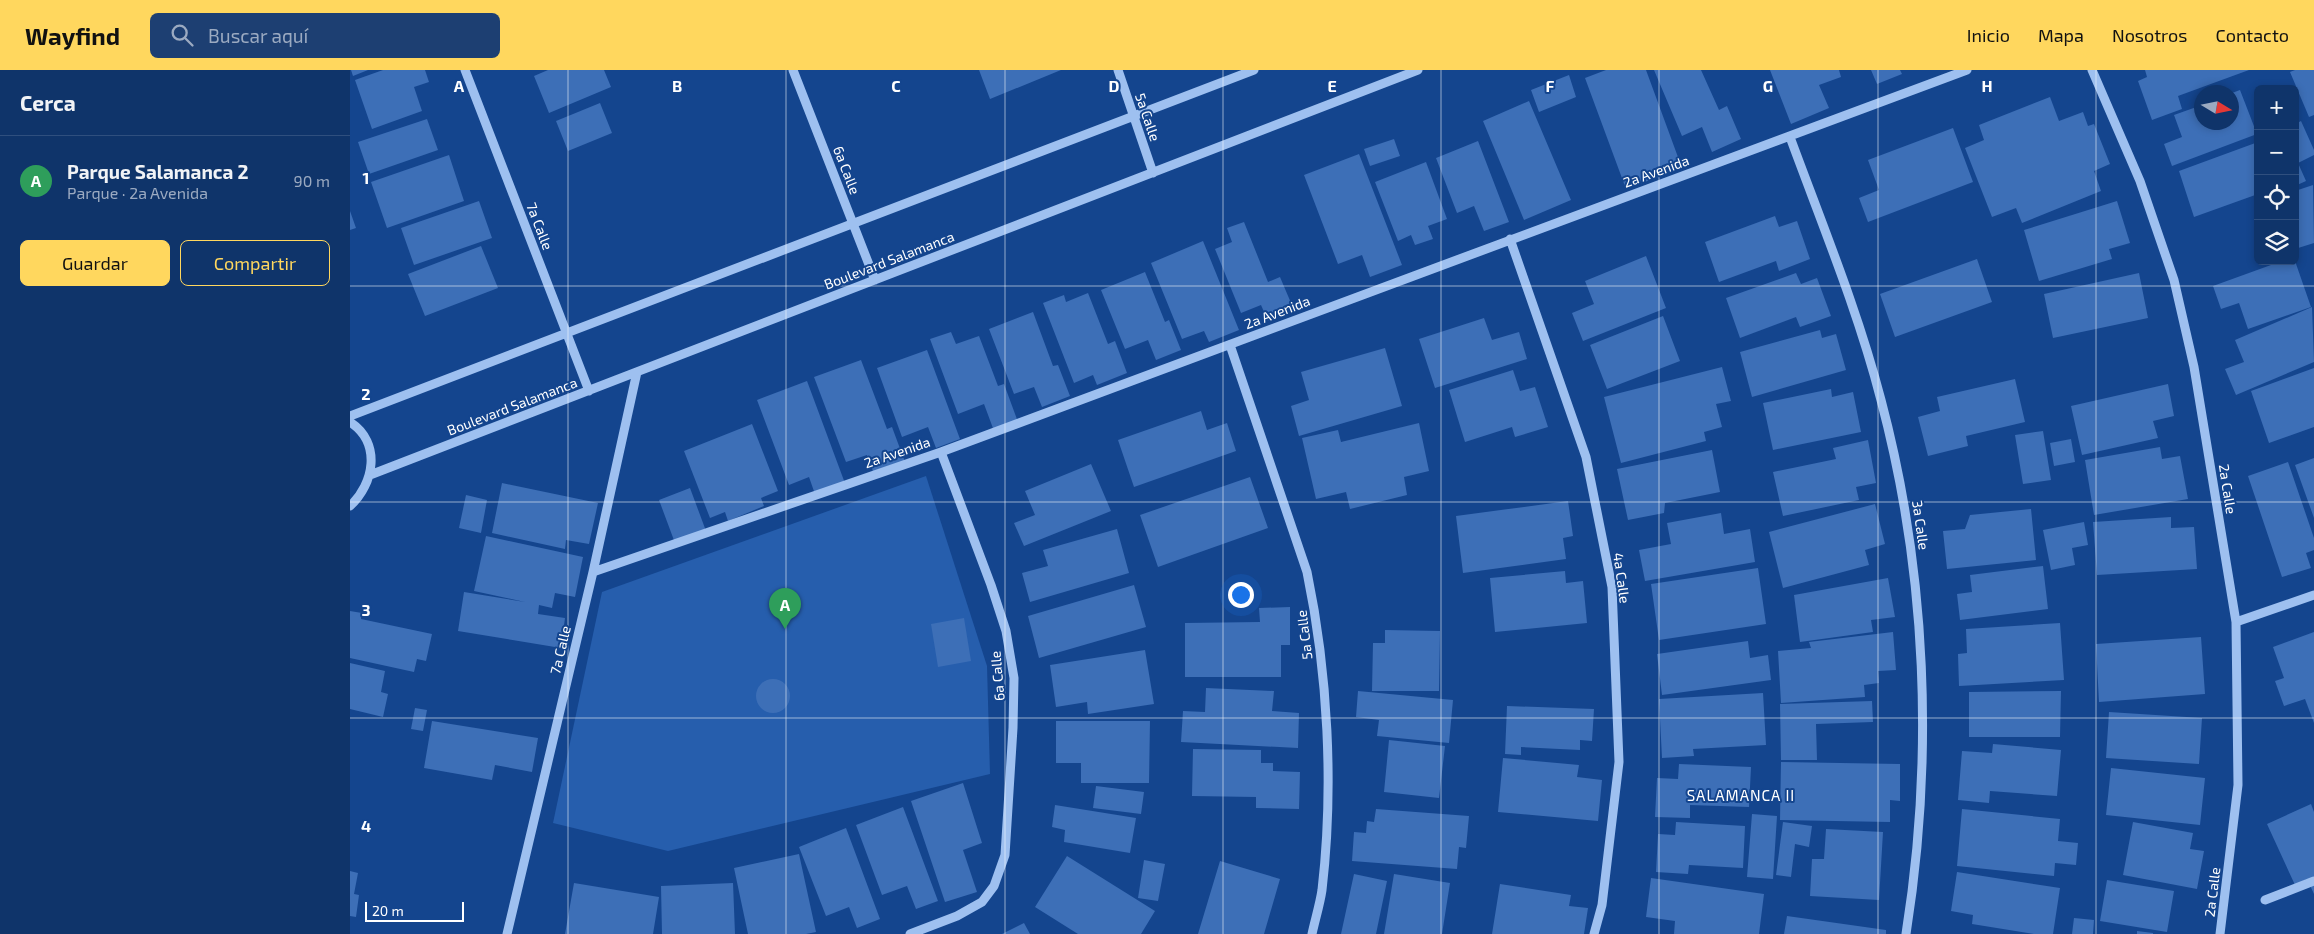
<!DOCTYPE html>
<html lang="es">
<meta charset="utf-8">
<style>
body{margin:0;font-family:"Exo 2",sans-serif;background:#1d3f72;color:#f1f3f6}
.controls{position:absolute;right:15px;top:15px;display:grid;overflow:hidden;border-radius:8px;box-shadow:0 2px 8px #0003}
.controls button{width:45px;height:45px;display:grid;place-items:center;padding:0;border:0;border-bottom:1px solid #2f4f7e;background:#0f346a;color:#f1f3f6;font:25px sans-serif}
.compass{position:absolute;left:1844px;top:15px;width:45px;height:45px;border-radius:50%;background:#0f346a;box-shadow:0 2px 8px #0003;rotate:100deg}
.scale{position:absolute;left:15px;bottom:12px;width:99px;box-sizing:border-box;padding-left:5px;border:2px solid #fff;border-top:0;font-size:14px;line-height:18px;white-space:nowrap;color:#fff;-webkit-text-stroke:4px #14458e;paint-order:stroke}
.you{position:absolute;left:890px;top:524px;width:18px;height:18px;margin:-12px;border:4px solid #fff;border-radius:50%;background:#1a73e8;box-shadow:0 0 0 8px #1a73e833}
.badge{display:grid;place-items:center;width:32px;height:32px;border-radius:50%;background:#ffd75e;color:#fff;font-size:16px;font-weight:700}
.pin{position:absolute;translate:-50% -41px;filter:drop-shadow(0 1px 2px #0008)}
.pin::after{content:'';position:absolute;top:26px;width:18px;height:15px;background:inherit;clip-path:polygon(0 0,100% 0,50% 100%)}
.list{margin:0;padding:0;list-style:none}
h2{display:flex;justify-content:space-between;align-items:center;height:65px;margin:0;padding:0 20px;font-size:21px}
h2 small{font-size:16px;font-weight:400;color:#9baac1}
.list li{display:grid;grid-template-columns:32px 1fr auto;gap:15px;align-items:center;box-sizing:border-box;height:90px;padding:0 20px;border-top:1px solid #2f4f7e}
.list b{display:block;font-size:19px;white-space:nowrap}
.list p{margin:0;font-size:16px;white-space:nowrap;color:#9baac1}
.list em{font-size:16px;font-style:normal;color:#9baac1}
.actions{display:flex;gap:10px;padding:15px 20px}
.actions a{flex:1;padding:11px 0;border:1px solid #ffd75e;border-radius:8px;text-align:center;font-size:18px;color:#ffd75e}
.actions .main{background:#ffd75e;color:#111}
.icon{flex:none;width:28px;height:28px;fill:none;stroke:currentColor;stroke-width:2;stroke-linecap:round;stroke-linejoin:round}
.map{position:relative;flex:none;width:1964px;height:864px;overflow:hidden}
header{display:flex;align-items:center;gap:30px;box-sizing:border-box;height:70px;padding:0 25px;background:#ffd75e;color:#111}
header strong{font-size:24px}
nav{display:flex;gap:28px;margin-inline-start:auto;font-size:18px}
.search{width:350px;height:45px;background:#1d3f72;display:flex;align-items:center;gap:12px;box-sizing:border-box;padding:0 18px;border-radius:8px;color:#9baac1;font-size:19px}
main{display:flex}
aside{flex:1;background:#0f346a}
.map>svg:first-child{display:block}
</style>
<header>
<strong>Wayfind</strong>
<div class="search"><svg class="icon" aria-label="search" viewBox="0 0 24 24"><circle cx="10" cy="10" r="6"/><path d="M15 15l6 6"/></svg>Buscar aquí</div>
<nav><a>Inicio</a><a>Mapa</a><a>Nosotros</a><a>Contacto</a></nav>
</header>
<main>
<aside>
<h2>Cerca<small></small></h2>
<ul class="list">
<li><span class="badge" style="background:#2e9e5b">A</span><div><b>Parque Salamanca 2</b><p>Parque · 2a Avenida</p></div><em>90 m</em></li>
</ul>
<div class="actions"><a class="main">Guardar</a><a>Compartir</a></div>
</aside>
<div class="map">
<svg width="1964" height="864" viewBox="0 0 1964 864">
<rect width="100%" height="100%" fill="#14458e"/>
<path fill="#265ead" d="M 576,406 L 637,596 L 640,704 L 318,781 L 203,753 L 252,522 Z"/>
<path fill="#3d6fb7" d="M 1,0 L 18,0 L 3,6 Z
M 33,0 L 75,0 L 79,12 L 64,17 L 72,41 L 22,59 L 5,10 Z
M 198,0 L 254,0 L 261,17 L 199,43 L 184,6 Z
M 629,0 L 711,0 L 640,29 Z
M 1256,0 L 1296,0 L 1332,98 L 1276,119 L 1235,8 Z
M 1304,0 L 1351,0 L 1369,40 L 1377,36 L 1391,69 L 1362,82 L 1352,57 L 1332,66 Z
M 1420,0 L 1489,0 L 1491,7 L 1469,15 L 1479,38 L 1441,54 Z
M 1521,0 L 1550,0 L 1552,4 L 1527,14 Z
M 1795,0 L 1899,0 L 1828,26 L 1832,39 L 1802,50 L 1788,11 L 1797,7 Z
M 1945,0 L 1964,0 L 1964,45 L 1959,47 L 1940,2 Z
M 1219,5 L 1226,27 L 1189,42 L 1181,20 Z
M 1890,20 L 1907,64 L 1822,96 L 1814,74 L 1832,67 L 1824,45 L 1852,35 L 1852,52 L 1882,52 L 1882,23 Z
M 1700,27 L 1709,51 L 1733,42 L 1738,56 L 1744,54 L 1760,94 L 1744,101 L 1751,121 L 1672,153 L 1666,138 L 1642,147 L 1615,78 L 1634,70 L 1629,55 Z
M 1179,31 L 1221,130 L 1174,150 L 1133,51 Z
M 250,33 L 262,63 L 218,81 L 206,51 Z
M 77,49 L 88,80 L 19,104 L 8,72 Z
M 1951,51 L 1964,80 L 1964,85 L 1948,93 L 1956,111 L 1945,116 L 1945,54 Z
M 1603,58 L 1623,112 L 1518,152 L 1509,128 L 1529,120 L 1518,90 Z
M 1044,69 L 1050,86 L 1020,96 L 1014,79 Z
M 1128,71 L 1159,152 L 1134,161 L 1124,136 L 1107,143 L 1086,88 Z
M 1908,72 L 1908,124 L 1844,147 L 1829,101 Z
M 1009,84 L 1052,195 L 1020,207 L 1012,185 L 988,194 L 954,105 Z
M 99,85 L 114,131 L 37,158 L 21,112 Z
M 1076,92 L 1097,149 L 1078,156 L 1083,169 L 1065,175 L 1061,165 L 1048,171 L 1025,112 Z
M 1963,115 L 1964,173 L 1945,179 L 1945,121 Z
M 129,131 L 142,168 L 64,195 L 51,158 Z
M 1767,131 L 1780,173 L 1759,179 L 1762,189 L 1689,211 L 1674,160 Z
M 0,141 L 6,158 L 0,160 Z
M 1425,146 L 1429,157 L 1447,151 L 1460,189 L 1429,201 L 1426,191 L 1369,212 L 1355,172 Z
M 894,152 L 918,212 L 930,207 L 944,240 L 918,251 L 911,235 L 891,243 L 865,179 L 882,172 L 877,158 Z
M 853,171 L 889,260 L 859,272 L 854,261 L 832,269 L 801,193 Z
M 131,176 L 148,218 L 75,246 L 58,204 Z
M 1296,186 L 1316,238 L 1233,271 L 1222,243 L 1244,234 L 1235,211 Z
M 1627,189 L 1642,232 L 1545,267 L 1530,224 Z
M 1932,191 L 1945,191 L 1961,237 L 1898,259 L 1889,233 L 1871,239 L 1863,216 Z
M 795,202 L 815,252 L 819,250 L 831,280 L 806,290 L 798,270 L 775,279 L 751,220 Z
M 1446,203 L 1451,214 L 1467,208 L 1481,246 L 1450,257 L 1446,247 L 1390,268 L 1376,228 Z
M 1789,203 L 1798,248 L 1703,268 L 1694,224 Z
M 738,223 L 758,274 L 765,271 L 777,303 L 747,315 L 743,305 L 724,313 L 693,233 L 714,225 L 716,232 Z
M 1962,237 L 1964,292 L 1886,325 L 1875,299 L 1894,292 L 1885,270 Z
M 683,242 L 703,296 L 708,295 L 720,326 L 692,337 L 684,317 L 664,324 L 639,259 Z
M 1313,246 L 1330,291 L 1257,319 L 1240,275 Z
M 1134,248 L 1142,270 L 1169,262 L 1177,289 L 1085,318 L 1069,269 Z
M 1470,260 L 1472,268 L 1486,264 L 1496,300 L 1402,327 L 1390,282 Z
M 601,262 L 606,274 L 629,266 L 648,316 L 654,314 L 668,352 L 644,361 L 634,334 L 608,344 L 580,269 Z
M 1035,278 L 1052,336 L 949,366 L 941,336 L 959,330 L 951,302 Z
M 577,280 L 610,369 L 586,378 L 578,357 L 552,367 L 527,298 Z
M 511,290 L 537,359 L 542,357 L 555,392 L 524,404 L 517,385 L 496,392 L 464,307 Z
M 1372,297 L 1381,331 L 1366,334 L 1372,357 L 1354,362 L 1356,371 L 1271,393 L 1254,327 Z
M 1964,298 L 1964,357 L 1919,373 L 1901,321 Z
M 1163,300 L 1170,321 L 1185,317 L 1198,357 L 1165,367 L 1162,357 L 1115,372 L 1099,320 Z
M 1665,309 L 1675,352 L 1616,366 L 1618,376 L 1578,386 L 1568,347 L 1590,341 L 1587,327 Z
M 457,311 L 496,416 L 466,427 L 459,407 L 439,415 L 407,330 Z
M 1818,314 L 1824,346 L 1803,351 L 1808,368 L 1732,385 L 1721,336 Z
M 1481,319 L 1482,327 L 1503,322 L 1511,362 L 1423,380 L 1413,333 Z
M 851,341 L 857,360 L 877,353 L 886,381 L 784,417 L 768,370 Z
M 1069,353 L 1079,401 L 1054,407 L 1057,425 L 1000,439 L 996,422 L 966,429 L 952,368 L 988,360 L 991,372 Z
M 402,354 L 428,421 L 411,428 L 414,436 L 378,451 L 375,442 L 360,448 L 334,381 Z
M 1693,361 L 1701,410 L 1673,414 L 1665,365 Z
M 1721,369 L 1725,392 L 1704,396 L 1700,373 Z
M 1518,370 L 1526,413 L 1506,417 L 1509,430 L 1433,446 L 1423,402 L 1486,389 L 1483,378 Z
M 1810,377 L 1812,389 L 1830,386 L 1838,429 L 1744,445 L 1735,390 Z
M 1362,380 L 1370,422 L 1315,433 L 1314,443 L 1278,450 L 1267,399 Z
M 1964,388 L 1964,448 L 1945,395 Z
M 1938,392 L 1964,468 L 1964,480 L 1956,483 L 1961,498 L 1932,507 L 1898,406 Z
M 741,394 L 761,441 L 674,476 L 664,453 L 685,445 L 675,421 Z
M 900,407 L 918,458 L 808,497 L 790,445 Z
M 152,413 L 248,433 L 239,474 L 216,470 L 215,479 L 142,463 Z
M 340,418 L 356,461 L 325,473 L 309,430 Z
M 116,425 L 137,430 L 131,463 L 109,458 Z
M 1218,431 L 1223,466 L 1213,468 L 1216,489 L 1113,503 L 1106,446 Z
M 1525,434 L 1535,474 L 1515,480 L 1519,495 L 1433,518 L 1419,462 Z
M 1681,439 L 1686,490 L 1597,499 L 1593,461 L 1615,459 L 1620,445 Z
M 1371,443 L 1374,464 L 1400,459 L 1405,492 L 1295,511 L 1289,480 L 1321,474 L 1317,453 Z
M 1821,447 L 1821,458 L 1844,457 L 1847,499 L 1747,505 L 1743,452 Z
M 1734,452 L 1738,475 L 1722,478 L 1725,495 L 1701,500 L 1693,460 Z
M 767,459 L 779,503 L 680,532 L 672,503 L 698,496 L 693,480 Z
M 136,466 L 233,487 L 225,527 L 205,523 L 202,538 L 189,535 L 188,544 L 215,548 L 211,578 L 108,561 L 114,522 L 175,532 L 124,521 Z
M 1693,496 L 1698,539 L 1610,550 L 1607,524 L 1622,522 L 1620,505 Z
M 1408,498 L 1416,554 L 1309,570 L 1301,514 Z
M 1215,501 L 1216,513 L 1233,511 L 1237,553 L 1145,562 L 1140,508 Z
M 1538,508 L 1545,547 L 1521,550 L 1523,562 L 1450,572 L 1444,525 Z
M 784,515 L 796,557 L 689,588 L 678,546 Z
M 940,537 L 940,575 L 931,575 L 931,607 L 835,607 L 835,553 L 910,552 L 909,538 Z
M 0,541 L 12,543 L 11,549 L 82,564 L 76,591 L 67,589 L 64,602 L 0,588 Z
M 614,548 L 621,591 L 588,597 L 581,554 Z
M 1710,553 L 1714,610 L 1609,616 L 1608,584 L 1617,583 L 1616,559 Z
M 1035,560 L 1090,561 L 1089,621 L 1022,621 L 1023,573 L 1035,573 Z
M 1543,562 L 1546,600 L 1528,601 L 1529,613 L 1514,615 L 1515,627 L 1431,633 L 1428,581 L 1461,578 L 1459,572 Z
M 1964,562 L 1964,653 L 1955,629 L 1934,636 L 1925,611 L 1934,608 L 1923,577 Z
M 1851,567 L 1855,624 L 1749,632 L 1746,574 Z
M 1398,571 L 1400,588 L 1418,585 L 1421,610 L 1312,625 L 1307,584 Z
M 795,580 L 804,634 L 738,644 L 737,632 L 706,637 L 700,595 Z
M 0,593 L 35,601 L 31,622 L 38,624 L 33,647 L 0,639 Z
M406 626a17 17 0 1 1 34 0a17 17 0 1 1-34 0Z
M 856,618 L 924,621 L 922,641 L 949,643 L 948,678 L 831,672 L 833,641 L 855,642 Z
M 1008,621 L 1103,630 L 1099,673 L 1027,666 L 1029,650 L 1006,647 Z
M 1711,621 L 1710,667 L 1619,667 L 1619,622 Z
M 1413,623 L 1416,675 L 1343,679 L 1344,686 L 1312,688 L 1309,629 Z
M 1522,631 L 1523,652 L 1466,654 L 1467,690 L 1431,690 L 1430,634 Z
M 1157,636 L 1244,639 L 1242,671 L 1230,670 L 1230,680 L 1171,677 L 1171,685 L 1155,684 Z
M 65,638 L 77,640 L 73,661 L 61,659 Z
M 1759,642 L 1852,648 L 1849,694 L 1756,688 Z
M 82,651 L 188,668 L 182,702 L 145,695 L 142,710 L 74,698 Z
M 706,651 L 800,651 L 799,713 L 731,713 L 731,693 L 706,693 Z
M 1039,670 L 1095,676 L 1089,728 L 1034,722 Z
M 1643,674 L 1711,680 L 1707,726 L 1640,721 L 1639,733 L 1608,730 L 1612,681 L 1642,683 Z
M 843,679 L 911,680 L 911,693 L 923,693 L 923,701 L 950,702 L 949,739 L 906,738 L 906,727 L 842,726 Z
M 1153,688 L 1229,695 L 1227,707 L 1252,710 L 1248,751 L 1148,742 Z
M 1431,692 L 1550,694 L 1550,731 L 1540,730 L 1540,752 L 1430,750 Z
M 1329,694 L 1401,697 L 1399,737 L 1340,735 L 1340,748 L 1305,747 L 1307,708 L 1328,709 Z
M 1761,698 L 1855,708 L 1850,755 L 1756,745 Z
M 613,713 L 632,773 L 613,780 L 627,822 L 595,832 L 561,731 Z
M 746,716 L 794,722 L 791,744 L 743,738 Z
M 1961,734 L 1964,742 L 1964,824 L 1957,809 L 1945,815 L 1917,754 Z
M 705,735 L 786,748 L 780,783 L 714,772 L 715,760 L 702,757 Z
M 553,737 L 588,831 L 566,839 L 557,816 L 532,825 L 506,755 Z
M 1026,739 L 1119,746 L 1116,778 L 1109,777 L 1107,799 L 1002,791 L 1004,762 L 1016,763 L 1017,751 L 1024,752 Z
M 1612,739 L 1710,749 L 1708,771 L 1728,773 L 1726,795 L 1705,793 L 1704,806 L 1607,796 Z
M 1402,744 L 1427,746 L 1423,809 L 1397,807 Z
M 1326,752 L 1395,756 L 1393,798 L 1339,795 L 1338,804 L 1306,802 L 1308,764 L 1325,765 Z
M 1433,752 L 1462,756 L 1459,777 L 1445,774 L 1441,807 L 1426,805 Z
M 1783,752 L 1843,763 L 1840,779 L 1854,781 L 1847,819 L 1773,805 Z
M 496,758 L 530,849 L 507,858 L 499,837 L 476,846 L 449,777 Z
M 1476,759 L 1533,762 L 1529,830 L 1460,826 L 1462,789 L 1474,789 Z
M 449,784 L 466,862 L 456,864 L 398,864 L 384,798 Z
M 717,786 L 805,841 L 791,864 L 728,864 L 685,837 Z
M 794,790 L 815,794 L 808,831 L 788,828 Z
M 870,791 L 930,809 L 914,864 L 848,864 Z
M 0,801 L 8,803 L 4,824 L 9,825 L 6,847 L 0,846 Z
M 1607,802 L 1710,818 L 1703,864 L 1684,864 L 1622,854 L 1623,845 L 1601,841 Z
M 1004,804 L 1037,811 L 1026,864 L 991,864 Z
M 1044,804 L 1100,813 L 1092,864 L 1034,864 Z
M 1301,808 L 1414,824 L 1409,864 L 1324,864 L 1325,851 L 1296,847 Z
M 1757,810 L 1824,821 L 1817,862 L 1750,851 Z
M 224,813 L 309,827 L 303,864 L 215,864 Z
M 383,813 L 385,864 L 312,864 L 311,816 Z
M 1150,814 L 1221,825 L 1219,836 L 1238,838 L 1234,864 L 1142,864 Z
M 1437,846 L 1536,860 L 1536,864 L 1434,864 Z
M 1724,848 L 1744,850 L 1743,864 L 1722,864 Z
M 674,853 L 680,864 L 652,864 Z
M 1787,861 L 1803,863 L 1803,864 L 1787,864 Z"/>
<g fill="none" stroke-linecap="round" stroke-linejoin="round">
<path stroke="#9ec0f0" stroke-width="9" d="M 115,0 L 239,321
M 443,0 L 525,210
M 768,0 L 803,103
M 1742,0 L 1790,111 L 1824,210 L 1844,297 L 1886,552 L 1888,715 L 1870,864
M 1440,67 C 1472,154 1508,241 1531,330 C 1577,503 1584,688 1556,864
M 1160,169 L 1236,387 L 1262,517 L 1269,692 L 1252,835 L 1244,864
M 880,275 L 957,502 C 978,603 984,717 972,820 C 970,834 965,850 962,864
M 0,346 L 904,0
M 0,352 C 32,373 24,414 0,436
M 20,405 L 1068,0
M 243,502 L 591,382 L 1617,0
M 1886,552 L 1964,525
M 1915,830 L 1964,811
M 157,864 L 243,502 L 287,302
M 560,864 L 607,846 L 632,832 L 644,816 L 655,785 L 663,658 L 664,608 L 656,561 L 641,515 L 591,382"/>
</g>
<path fill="none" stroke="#fff" stroke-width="1" stroke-opacity="0.55" d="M 218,0 L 218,864M 436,0 L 436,864M 655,0 L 655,864M 873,0 L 873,864M 1091,0 L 1091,864M 1309,0 L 1309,864M 1528,0 L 1528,864M 1746,0 L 1746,864M 0,216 L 1964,216M 0,432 L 1964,432M 0,648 L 1964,648"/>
<g text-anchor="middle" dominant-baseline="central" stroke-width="4" stroke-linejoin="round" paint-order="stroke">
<g font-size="14" fill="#fff" stroke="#14458e">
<text transform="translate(798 47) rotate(71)">5a Calle</text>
<text transform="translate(497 100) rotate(69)">6a Calle</text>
<text transform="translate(1306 101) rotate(-20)">2a Avenida</text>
<text transform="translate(190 156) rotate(69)">7a Calle</text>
<text transform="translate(539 190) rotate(-21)">Boulevard Salamanca</text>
<text transform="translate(927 242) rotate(-21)">2a Avenida</text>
<text transform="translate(162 336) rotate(-21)">Boulevard Salamanca</text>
<text transform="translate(547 382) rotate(-19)">2a Avenida</text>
<text transform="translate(1878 419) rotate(81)">2a Calle</text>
<text transform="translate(1571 455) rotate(82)">3a Calle</text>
<text transform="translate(1272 508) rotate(82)">4a Calle</text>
<text transform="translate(954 565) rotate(-97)">5a Calle</text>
<text transform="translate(210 580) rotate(-77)">7a Calle</text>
<text transform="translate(647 606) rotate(-95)">6a Calle</text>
<text transform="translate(1862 822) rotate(-83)">2a Calle</text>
</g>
<g font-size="15" letter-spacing="1" fill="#fff" stroke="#14458e">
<text x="1391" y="725">SALAMANCA II</text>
</g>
</g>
<g font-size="16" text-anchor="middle" font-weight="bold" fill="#fff" stroke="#14458e" stroke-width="4" stroke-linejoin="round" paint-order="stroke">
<text x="109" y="22">A</text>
<text x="327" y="22">B</text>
<text x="546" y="22">C</text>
<text x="764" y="22">D</text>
<text x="982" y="22">E</text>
<text x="1200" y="22">F</text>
<text x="1418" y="22">G</text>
<text x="1637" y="22">H</text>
<text x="16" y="114">1</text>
<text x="16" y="330">2</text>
<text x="16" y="546">3</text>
<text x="16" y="762">4</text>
</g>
</svg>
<div class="controls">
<button>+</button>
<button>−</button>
<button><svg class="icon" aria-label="locate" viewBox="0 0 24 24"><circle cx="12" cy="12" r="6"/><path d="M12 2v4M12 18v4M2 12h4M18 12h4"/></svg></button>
<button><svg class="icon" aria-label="layers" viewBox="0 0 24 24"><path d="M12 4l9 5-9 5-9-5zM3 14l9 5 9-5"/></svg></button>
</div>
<svg class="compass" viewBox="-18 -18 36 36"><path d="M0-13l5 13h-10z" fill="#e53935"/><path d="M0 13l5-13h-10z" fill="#9baac1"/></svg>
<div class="scale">20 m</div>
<div class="you"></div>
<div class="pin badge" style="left:435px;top:559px;background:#2e9e5b">A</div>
</div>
</main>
